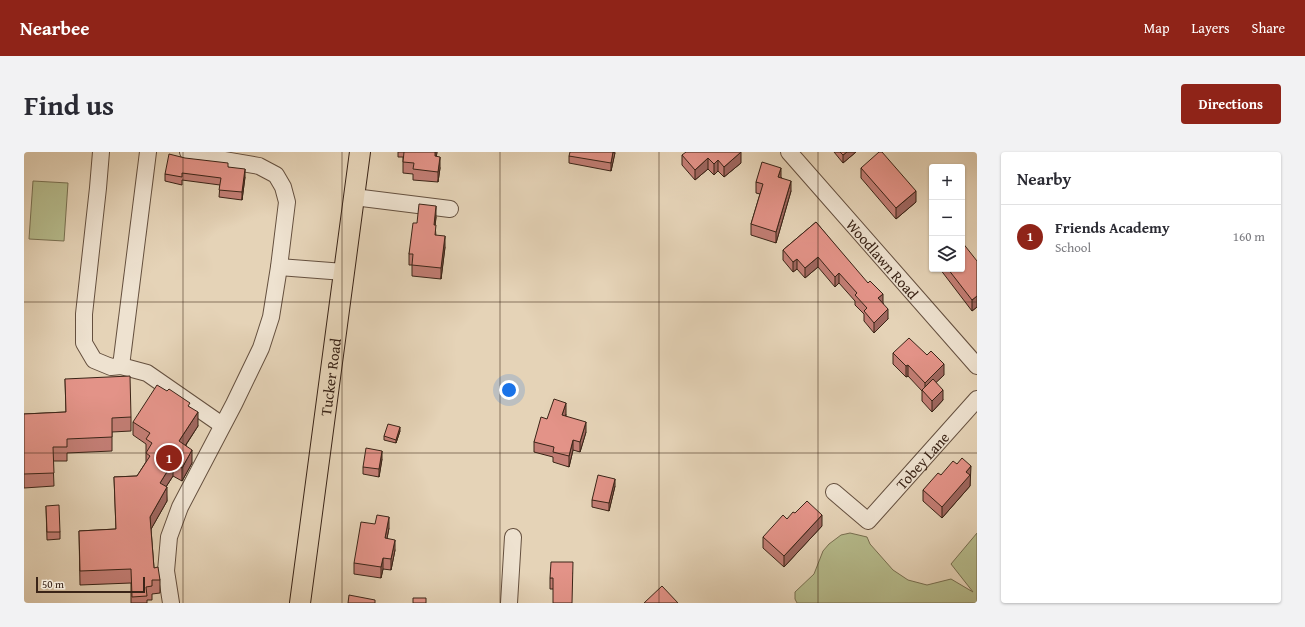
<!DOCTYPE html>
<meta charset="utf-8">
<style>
body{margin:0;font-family:"Gentium Book Plus",serif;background:#f2f2f3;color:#2b2b33}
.controls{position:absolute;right:12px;top:12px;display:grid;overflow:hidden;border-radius:4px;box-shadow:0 1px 3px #0004}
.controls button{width:36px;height:36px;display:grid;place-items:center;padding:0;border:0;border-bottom:1px solid #e1e1e2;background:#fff;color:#2b2b33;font:20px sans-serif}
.scale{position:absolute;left:12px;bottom:10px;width:109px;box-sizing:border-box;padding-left:4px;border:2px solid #3a2417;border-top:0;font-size:11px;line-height:14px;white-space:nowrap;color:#3a2417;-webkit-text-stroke:3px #eee2d0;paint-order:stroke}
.you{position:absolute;left:485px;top:238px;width:14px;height:14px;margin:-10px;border:3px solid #fff;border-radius:50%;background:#1a73e8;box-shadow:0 0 0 6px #1a73e833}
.badge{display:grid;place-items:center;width:26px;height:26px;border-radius:50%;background:#8f2418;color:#fff;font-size:13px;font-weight:700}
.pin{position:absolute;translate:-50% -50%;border:2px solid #fff;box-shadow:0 1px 4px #0006}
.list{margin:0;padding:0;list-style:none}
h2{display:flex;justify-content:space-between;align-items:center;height:52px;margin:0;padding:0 16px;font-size:17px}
h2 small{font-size:13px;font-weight:400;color:#7c7c81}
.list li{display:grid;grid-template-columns:26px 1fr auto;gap:12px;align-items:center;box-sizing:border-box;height:64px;padding:0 16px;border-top:1px solid #e1e1e2}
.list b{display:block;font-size:15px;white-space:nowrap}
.list p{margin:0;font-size:13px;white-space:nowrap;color:#7c7c81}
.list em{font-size:13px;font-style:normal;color:#7c7c81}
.icon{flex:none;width:22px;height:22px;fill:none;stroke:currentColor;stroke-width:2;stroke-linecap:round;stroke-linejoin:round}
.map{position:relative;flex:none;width:953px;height:451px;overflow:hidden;border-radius:4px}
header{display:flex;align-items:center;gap:24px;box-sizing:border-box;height:56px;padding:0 20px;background:#8f2418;color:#fff}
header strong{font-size:19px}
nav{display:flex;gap:22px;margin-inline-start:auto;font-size:14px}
.intro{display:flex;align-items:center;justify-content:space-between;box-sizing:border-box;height:96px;padding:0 24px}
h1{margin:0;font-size:28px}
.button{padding:10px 18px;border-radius:4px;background:#8f2418;color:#fff;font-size:14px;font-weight:700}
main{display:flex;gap:24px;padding:0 24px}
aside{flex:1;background:#fff;border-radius:4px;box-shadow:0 1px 3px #0004}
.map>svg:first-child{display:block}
</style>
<header>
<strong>Nearbee</strong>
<nav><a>Map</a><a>Layers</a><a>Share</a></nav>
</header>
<div class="intro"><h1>Find us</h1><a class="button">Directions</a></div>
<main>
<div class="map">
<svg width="953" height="451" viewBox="0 0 953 451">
<rect width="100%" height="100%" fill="#e5d3b7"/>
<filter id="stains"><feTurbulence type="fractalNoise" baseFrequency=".005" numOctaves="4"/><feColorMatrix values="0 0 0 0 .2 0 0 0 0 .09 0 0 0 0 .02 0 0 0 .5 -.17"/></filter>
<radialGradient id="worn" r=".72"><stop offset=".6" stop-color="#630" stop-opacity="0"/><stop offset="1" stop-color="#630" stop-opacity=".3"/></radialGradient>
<path fill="#b6bc8d" stroke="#787052" d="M 9,29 L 44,31 L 40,89 L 5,87 Z
M 826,381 L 843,385 L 846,392 L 869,418 L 884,428 L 903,433 L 927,427 L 949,440 L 927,412 L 953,381 L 953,451 L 773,451 L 771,447 L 771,440 L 790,422 L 799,399 L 805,392 L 817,383 Z"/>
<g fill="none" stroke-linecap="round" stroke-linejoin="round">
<defs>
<g id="minor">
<path d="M 77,0 L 74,36 L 60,162 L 60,191 L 70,208 L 87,215 L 97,214 L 123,221 L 198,273"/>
<path id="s1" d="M 765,0 L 953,214"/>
<path d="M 330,45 L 426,57"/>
<path d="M 255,115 L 320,120"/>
<path d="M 97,214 L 124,0"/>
<path id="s2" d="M 810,340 L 844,369 L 953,247"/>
<path d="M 147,451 L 142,419 L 145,385 L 156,355 L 210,252 L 237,196 L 247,165 L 255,115 L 263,50 L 259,35 L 252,23 L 235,14 L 200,8 L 164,0"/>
<path d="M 485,451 L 489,385"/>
</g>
<g id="major">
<path id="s3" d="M 276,451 L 336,0"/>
</g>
</defs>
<use href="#minor" stroke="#65503f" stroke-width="18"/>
<use href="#major" stroke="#3a2417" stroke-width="22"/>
<use href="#minor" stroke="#eee2d0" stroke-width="16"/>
<use href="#major" stroke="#e5d3b7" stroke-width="20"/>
</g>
<path fill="#c37e75" stroke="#3a2417" d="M 374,0 L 413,0 L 412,5 L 416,16 L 414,30 L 389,28 L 389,22 L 379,21 L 379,5 L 374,5 Z
M 591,0 L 587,19 L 545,11 L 545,4 Z
M 810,0 L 832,0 L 819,11 Z
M 658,3 L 717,11 L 700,25 L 694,19 L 690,23 L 684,17 L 671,28 L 658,13 Z
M 204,15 L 221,25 L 218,48 L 195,45 L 196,33 L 158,28 L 158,33 L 141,29 L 141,22 Z
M 837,16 L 892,50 L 872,67 L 837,26 Z
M 757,25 L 767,39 L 752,91 L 727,83 L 727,72 L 736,42 L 732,41 L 732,30 Z
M 412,65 L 411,73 L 412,84 L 421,95 L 417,127 L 388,124 L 388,113 L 385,113 L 385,102 L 393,71 Z
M 792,70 L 859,151 L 864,167 L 850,181 L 840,169 L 840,162 L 831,153 L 831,149 L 815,131 L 811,135 L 794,115 L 781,126 L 773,117 L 769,120 L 759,108 L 759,98 Z
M 953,109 L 953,155 L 948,159 L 916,117 L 938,117 Z
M 869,201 L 920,223 L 912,230 L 919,248 L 908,260 L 898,249 L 898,239 L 884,224 L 882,225 L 869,212 Z
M 41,227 L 107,265 L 107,279 L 88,280 L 88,299 L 43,301 L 43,309 L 29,309 L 30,334 L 0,336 L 0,262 L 42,260 Z
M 166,255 L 174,274 L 162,293 L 168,311 L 158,329 L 149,324 L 142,335 L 143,349 L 127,377 L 130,416 L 136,428 L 136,441 L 128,442 L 128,448 L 123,448 L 123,451 L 107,451 L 107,431 L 56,433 L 55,379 L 92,377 L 90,325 L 113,324 L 122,310 L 122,292 L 109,283 L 109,270 Z
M 542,262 L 542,264 L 562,280 L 556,300 L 549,298 L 545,315 L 529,310 L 529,305 L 510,300 L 510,290 L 523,267 Z
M 376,279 L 372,291 L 360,288 L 360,284 Z
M 358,307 L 355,325 L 339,322 L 339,315 Z
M 917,323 L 947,325 L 946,326 L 946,334 L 918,366 L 899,349 L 899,338 Z
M 591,334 L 585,359 L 568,355 L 568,348 Z
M 22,354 L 36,380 L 36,387 L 23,388 Z
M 771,361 L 798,374 L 760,415 L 739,396 L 739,385 Z
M 365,376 L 363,386 L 371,398 L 367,418 L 359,417 L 357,426 L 330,422 L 330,411 Z
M 549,421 L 529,437 L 526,437 L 526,426 Z"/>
<path fill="#9f675f" stroke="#3a2417" d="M 411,0 L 413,0 L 411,15 Z
M 589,0 L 591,1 L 587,19 L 587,11 Z
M 717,0 L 717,11 L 700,25 L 700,15 Z
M 823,0 L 832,0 L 819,11 L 819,3 Z
M 416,5 L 416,16 L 414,30 L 414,20 Z
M 684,6 L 684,17 L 671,28 L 671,18 Z
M 694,8 L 694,19 L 690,23 L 690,12 Z
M 757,16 L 757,27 L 754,25 Z
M 221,17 L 221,25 L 218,48 L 218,40 Z
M 767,29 L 767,39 L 752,91 L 752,80 Z
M 892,39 L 892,50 L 872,67 L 872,56 Z
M 412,54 L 412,65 L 410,84 L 410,73 Z
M 421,84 L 421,95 L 417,127 L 417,116 Z
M 794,105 L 794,115 L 781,126 L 781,116 Z
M 773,107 L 773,117 L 769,120 L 769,110 Z
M 815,121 L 815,131 L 811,135 L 811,125 Z
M 859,142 L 859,152 L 854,146 Z
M 953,144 L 953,155 L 948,159 L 948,148 Z
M 864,157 L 864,167 L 850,181 L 850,171 Z
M 920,212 L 920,223 L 901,241 L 901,231 Z
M 884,213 L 884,224 L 882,225 L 882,214 Z
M 919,238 L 919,248 L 908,260 L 908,249 Z
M 542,251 L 542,262 L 538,273 L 538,263 Z
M 174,260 L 174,274 L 155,303 L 155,289 Z
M 562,270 L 562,280 L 556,300 L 556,290 Z
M 376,275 L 376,279 L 372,291 L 372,288 Z
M 549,288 L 549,298 L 545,315 L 545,304 Z
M 168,298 L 168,311 L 158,329 L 158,316 Z
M 358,299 L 358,307 L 355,325 L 355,317 Z
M 149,310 L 149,324 L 136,344 L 136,331 Z
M 947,314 L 946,334 L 918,366 L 918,355 L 942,320 Z
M 591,327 L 591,334 L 585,359 L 585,351 Z
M 143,335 L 143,349 L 126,379 L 126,365 Z
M 798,363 L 798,374 L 760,415 L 760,404 Z
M 365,365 L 365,376 L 361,397 L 361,386 Z
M 371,388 L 371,398 L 367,418 L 367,407 Z
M 359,406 L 359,417 L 357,426 L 357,415 Z"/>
<path fill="#e39388" stroke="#3a2417" d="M 380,0 L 411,0 L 411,4 L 416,5 L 414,20 L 389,17 L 390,11 L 379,10 Z
M 546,0 L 589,0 L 587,11 L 545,4 Z
M 662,0 L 717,0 L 700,15 L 694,8 L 690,12 L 684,6 L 671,18 L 658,3 Z
M 816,0 L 823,0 L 819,3 Z
M 855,0 L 858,0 L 892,39 L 872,56 L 837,16 Z
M 145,2 L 161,6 L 204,11 L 204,15 L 221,17 L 218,40 L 195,38 L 197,26 L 158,21 L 158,25 L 141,22 Z
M 738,10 L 757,16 L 754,25 L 767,29 L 752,80 L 727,72 L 739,32 L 732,30 Z
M 395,52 L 412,54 L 410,73 L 412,73 L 411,83 L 421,84 L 417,116 L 388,113 L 389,102 L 385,102 L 389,71 L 393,71 Z
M 792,70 L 844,131 L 846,129 L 859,142 L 854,146 L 864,157 L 850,171 L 840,159 L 843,156 L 831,143 L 833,141 L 815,121 L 811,125 L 794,105 L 781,116 L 773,107 L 769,110 L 759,98 Z
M 938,90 L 953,109 L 953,144 L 948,148 L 924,117 L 938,117 Z
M 885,186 L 903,203 L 907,199 L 920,212 L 901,231 L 884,213 L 882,214 L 869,201 Z
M 106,224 L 107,265 L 88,266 L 88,285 L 43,287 L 43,295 L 29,295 L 30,321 L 0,322 L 0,262 L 42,260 L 41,227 Z
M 909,227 L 919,238 L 908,249 L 898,238 Z
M 133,233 L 143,239 L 145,237 L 166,251 L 164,254 L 174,260 L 155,289 L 168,298 L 158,316 L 149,310 L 136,331 L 143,335 L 126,365 L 130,416 L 134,415 L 136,428 L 128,428 L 128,434 L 122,435 L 123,444 L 108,445 L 107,417 L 56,419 L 55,379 L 92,377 L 90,325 L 113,324 L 126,304 L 122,301 L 128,291 L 122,287 L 126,281 L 109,270 Z
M 530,247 L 542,251 L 538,263 L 562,270 L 556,290 L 549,288 L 545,304 L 529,300 L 530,295 L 510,290 L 517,265 L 523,267 Z
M 364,272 L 376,275 L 372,288 L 360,284 Z
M 342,296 L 358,299 L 355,317 L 339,315 Z
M 938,306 L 947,314 L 942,320 L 946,323 L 918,355 L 899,338 L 914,321 L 917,323 L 929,309 L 933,312 Z
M 574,323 L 591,327 L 585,351 L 568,348 Z
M 783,349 L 798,363 L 760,404 L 739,385 L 759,363 L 763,367 L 769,360 L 771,361 Z
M 35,353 L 36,380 L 23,380 L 22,354 Z
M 353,363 L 365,365 L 361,386 L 371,388 L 367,407 L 359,406 L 357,415 L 330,411 L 337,370 L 351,372 Z
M 527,410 L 549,410 L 548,451 L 529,451 L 529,426 L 526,426 Z
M 638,434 L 654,451 L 620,451 Z
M 325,443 L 351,448 L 351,451 L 324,451 Z
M 389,446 L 402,446 L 402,451 L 389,451 Z"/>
<path fill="none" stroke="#3a2417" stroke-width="1" stroke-opacity="0.55" d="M 159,0 L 159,451M 318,0 L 318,451M 476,0 L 476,451M 635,0 L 635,451M 794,0 L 794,451M 0,150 L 953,150M 0,301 L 953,301"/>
<g text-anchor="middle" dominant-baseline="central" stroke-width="4" stroke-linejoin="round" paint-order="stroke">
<g font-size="15" fill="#3a2417" stroke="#eee2d0">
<text stroke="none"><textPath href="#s1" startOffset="142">Woodlawn Road</textPath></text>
<text stroke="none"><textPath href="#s3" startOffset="228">Tucker Road</textPath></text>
<text stroke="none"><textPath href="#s2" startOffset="126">Tobey Lane</textPath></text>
</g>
</g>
<rect width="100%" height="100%" filter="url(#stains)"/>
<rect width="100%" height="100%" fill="url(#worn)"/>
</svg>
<div class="controls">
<button>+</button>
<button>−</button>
<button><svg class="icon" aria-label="layers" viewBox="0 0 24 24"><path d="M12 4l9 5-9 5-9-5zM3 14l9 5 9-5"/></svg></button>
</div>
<div class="scale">50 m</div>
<div class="you"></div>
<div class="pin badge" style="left:145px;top:306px">1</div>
</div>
<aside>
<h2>Nearby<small></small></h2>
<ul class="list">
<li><span class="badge">1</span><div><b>Friends Academy</b><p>School</p></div><em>160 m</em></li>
</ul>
</aside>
</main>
